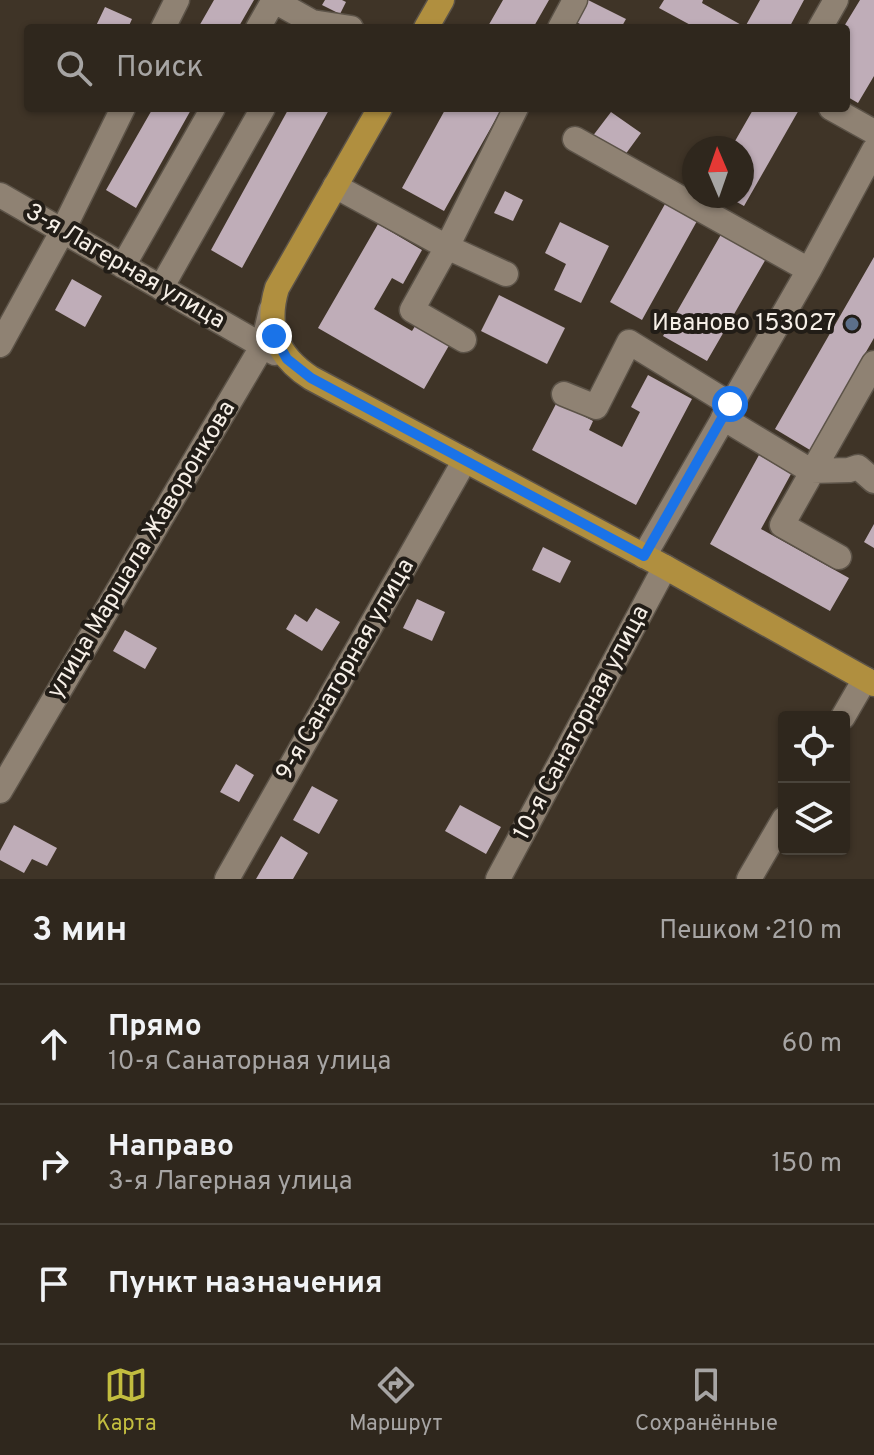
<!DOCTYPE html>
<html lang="ru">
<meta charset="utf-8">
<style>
body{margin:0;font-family:Overpass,sans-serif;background:#372f26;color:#f1f3f6}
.controls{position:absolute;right:24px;bottom:24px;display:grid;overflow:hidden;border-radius:8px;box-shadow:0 2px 6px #0004}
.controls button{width:72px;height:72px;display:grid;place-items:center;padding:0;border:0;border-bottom:2px solid #4a443b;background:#2f271d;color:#f1f3f6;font:40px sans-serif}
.compass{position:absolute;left:682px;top:136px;width:72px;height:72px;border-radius:50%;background:#2f271d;box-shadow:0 2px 6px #0004;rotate:358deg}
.stop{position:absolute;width:24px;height:24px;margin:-18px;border:6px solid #1a73e8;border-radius:50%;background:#fff}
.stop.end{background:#1a73e8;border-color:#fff;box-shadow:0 2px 8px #0008}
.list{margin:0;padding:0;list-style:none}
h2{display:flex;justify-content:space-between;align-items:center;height:104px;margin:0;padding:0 32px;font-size:34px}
h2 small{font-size:26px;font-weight:400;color:#a7a5a4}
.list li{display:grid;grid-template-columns:52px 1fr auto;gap:24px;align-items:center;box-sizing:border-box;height:120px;padding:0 32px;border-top:2px solid #4a443b}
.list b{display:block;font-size:30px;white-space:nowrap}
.list p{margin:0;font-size:26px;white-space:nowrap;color:#a7a5a4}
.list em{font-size:26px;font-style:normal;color:#a7a5a4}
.icon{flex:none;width:44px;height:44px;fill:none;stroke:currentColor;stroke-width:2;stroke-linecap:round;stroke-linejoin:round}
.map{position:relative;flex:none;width:874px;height:879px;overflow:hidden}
.search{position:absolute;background:#2f271d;box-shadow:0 2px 6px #0004;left:24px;right:24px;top:24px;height:88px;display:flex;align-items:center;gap:20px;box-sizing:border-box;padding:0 28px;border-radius:8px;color:#a7a5a4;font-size:30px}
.sheet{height:464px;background:#2f271d}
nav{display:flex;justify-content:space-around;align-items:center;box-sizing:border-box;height:112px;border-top:2px solid #4a443b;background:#2f271d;font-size:22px;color:#a7a5a4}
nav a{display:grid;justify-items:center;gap:4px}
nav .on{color:#c2bd3f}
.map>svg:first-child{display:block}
</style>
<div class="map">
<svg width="874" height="879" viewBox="0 0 874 879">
<rect width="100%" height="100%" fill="#3f3427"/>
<path fill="#bfadb8" d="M 214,0 L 254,0 L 238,28 L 198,28 Z
M 325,0 L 342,0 L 346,2 L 340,14 L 322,5 Z
M 503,0 L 549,0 L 533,28 L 487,28 Z
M 588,0 L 626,19 L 621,28 L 588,28 L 576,22 Z
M 664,0 L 703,0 L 702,3 L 745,27 L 760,0 L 804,0 L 789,28 L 696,28 L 659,8 Z
M 860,0 L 874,0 L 874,76 L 858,103 L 846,96 L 846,28 L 843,28 Z
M 105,7 L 132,19 L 128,28 L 95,28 Z
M 153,108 L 192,108 L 136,208 L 106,190 Z
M 289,108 L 330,108 L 242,268 L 211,250 Z
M 446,108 L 502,108 L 444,211 L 402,188 Z
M 754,108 L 800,108 L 744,206 L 726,196 L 742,196 L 742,148 L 731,148 Z
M 611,112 L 641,133 L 622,159 L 592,137 Z
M 505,191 L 523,200 L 513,221 L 494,213 Z
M 665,204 L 697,221 L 642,320 L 610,302 Z
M 560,222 L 609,246 L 581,303 L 554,290 L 566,264 L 545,253 Z
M 378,224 L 422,250 L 403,284 L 392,278 L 374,309 L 412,331 L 417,323 L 451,342 L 424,389 L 318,328 Z
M 723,231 L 767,257 L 707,361 L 663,336 Z
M 874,257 L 874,338 L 810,450 L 775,429 Z
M 72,279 L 102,296 L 85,327 L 55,310 Z
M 499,295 L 565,328 L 547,364 L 481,331 Z
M 648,375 L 692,399 L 636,505 L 532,450 L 557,402 L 593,421 L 589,430 L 622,447 L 640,412 L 631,407 Z
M 759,455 L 791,474 L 761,529 L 849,578 L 830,611 L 710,544 Z
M 874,524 L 874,548 L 864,542 Z
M 543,547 L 571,561 L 560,583 L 532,570 Z
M 417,599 L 445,612 L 432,641 L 403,628 Z
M 316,608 L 340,622 L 322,651 L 286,629 L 295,614 L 307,622 Z
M 125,630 L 157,648 L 145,669 L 113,651 Z
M 236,764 L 254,775 L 239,802 L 220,792 Z
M 312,786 L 338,800 L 319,834 L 293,820 Z
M 460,805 L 501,827 L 486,854 L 445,831 Z
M 14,825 L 57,848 L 47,866 L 32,859 L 24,873 L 0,860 L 0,851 Z
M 281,836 L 308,853 L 293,879 L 256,879 Z"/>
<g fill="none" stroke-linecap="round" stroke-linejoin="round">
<defs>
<path id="minor" d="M 273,0 L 312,22
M 163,28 L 177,0
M 258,28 L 274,0
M 309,28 L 312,22 L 351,28
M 560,28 L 575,0
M 820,28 L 836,0
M 831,108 L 874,132
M 575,139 L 809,270
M 335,186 L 447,247 L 412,310 L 464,340
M 0,195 L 275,353
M 123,266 L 213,108
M 506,274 L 447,247 L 516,108
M 161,288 L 263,108
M 0,345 L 62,232 L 123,108
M 564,394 L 596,407 L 629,342 L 730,404
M 723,418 L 811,471 L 849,470 L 858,467 L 874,481
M 644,556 L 809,270 L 874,150
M 839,557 L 782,525 L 874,363
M 843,717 L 865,679
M 0,791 L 263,345 L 271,310
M 227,879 L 465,460
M 498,879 L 665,567
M 749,879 L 784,819"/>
<path id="major" d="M 426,28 L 442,0
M 380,108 L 277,288 C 265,327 277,356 311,378 L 665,567 L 874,684"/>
</defs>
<use href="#minor" stroke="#5c5348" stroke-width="27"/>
<use href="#major" stroke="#5c5348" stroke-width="27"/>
<use href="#minor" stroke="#8f8273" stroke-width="24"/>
<use href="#major" stroke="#b08f3f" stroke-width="24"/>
</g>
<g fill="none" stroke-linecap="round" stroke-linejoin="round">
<path stroke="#1a73e8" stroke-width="10" d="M 274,336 L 287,359 L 311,378 L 644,556 L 730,404"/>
</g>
<circle fill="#5c6f8a" stroke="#221d17" stroke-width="3" cx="852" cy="324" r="8"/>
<g text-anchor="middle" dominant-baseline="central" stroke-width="8" stroke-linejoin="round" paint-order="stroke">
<g font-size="24" fill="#f6efe7" stroke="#221d17">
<text transform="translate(125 267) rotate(30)">3-я Лагерная улица</text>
<text transform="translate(142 550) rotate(-59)">улица Маршала Жаворонкова</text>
<text transform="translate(346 670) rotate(-60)">9-я Санаторная улица</text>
<text transform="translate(582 723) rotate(-62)">10-я Санаторная улица</text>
</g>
<g font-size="24" fill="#f6efe7" stroke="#221d17" text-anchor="end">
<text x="836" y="324">Иваново 153027</text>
</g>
</g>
</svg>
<div class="controls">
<button><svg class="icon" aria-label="locate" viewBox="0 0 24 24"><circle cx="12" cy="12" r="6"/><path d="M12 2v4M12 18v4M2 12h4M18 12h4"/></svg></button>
<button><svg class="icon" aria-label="layers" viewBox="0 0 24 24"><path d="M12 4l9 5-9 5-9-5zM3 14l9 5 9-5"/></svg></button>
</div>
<svg class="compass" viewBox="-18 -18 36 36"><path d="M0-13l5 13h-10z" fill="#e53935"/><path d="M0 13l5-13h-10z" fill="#a7a5a4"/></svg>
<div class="stop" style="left:730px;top:404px"></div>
<div class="stop end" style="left:274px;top:336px"></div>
<div class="search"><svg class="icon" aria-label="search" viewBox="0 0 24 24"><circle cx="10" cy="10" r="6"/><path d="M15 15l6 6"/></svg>Поиск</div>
</div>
<section class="sheet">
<h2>3 мин<small>Пешком · 210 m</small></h2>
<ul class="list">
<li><svg class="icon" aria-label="ahead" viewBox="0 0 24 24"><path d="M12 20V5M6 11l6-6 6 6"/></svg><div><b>Прямо</b><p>10-я Санаторная улица</p></div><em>60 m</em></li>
<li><svg class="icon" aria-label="right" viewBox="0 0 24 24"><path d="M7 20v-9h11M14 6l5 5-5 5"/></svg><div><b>Направо</b><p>3-я Лагерная улица</p></div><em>150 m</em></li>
<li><svg class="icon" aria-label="arrive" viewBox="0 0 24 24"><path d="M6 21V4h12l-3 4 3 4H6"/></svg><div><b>Пункт назначения</b></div></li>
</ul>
</section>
<nav>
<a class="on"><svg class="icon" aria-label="map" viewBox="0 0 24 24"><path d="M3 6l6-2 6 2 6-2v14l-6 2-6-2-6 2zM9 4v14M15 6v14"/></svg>Карта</a>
<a><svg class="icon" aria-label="directions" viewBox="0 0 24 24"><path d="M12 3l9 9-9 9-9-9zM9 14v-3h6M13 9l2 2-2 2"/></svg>Маршрут</a>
<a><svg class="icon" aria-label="saved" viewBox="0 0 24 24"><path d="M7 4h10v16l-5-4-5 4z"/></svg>Сохранённые</a>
</nav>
